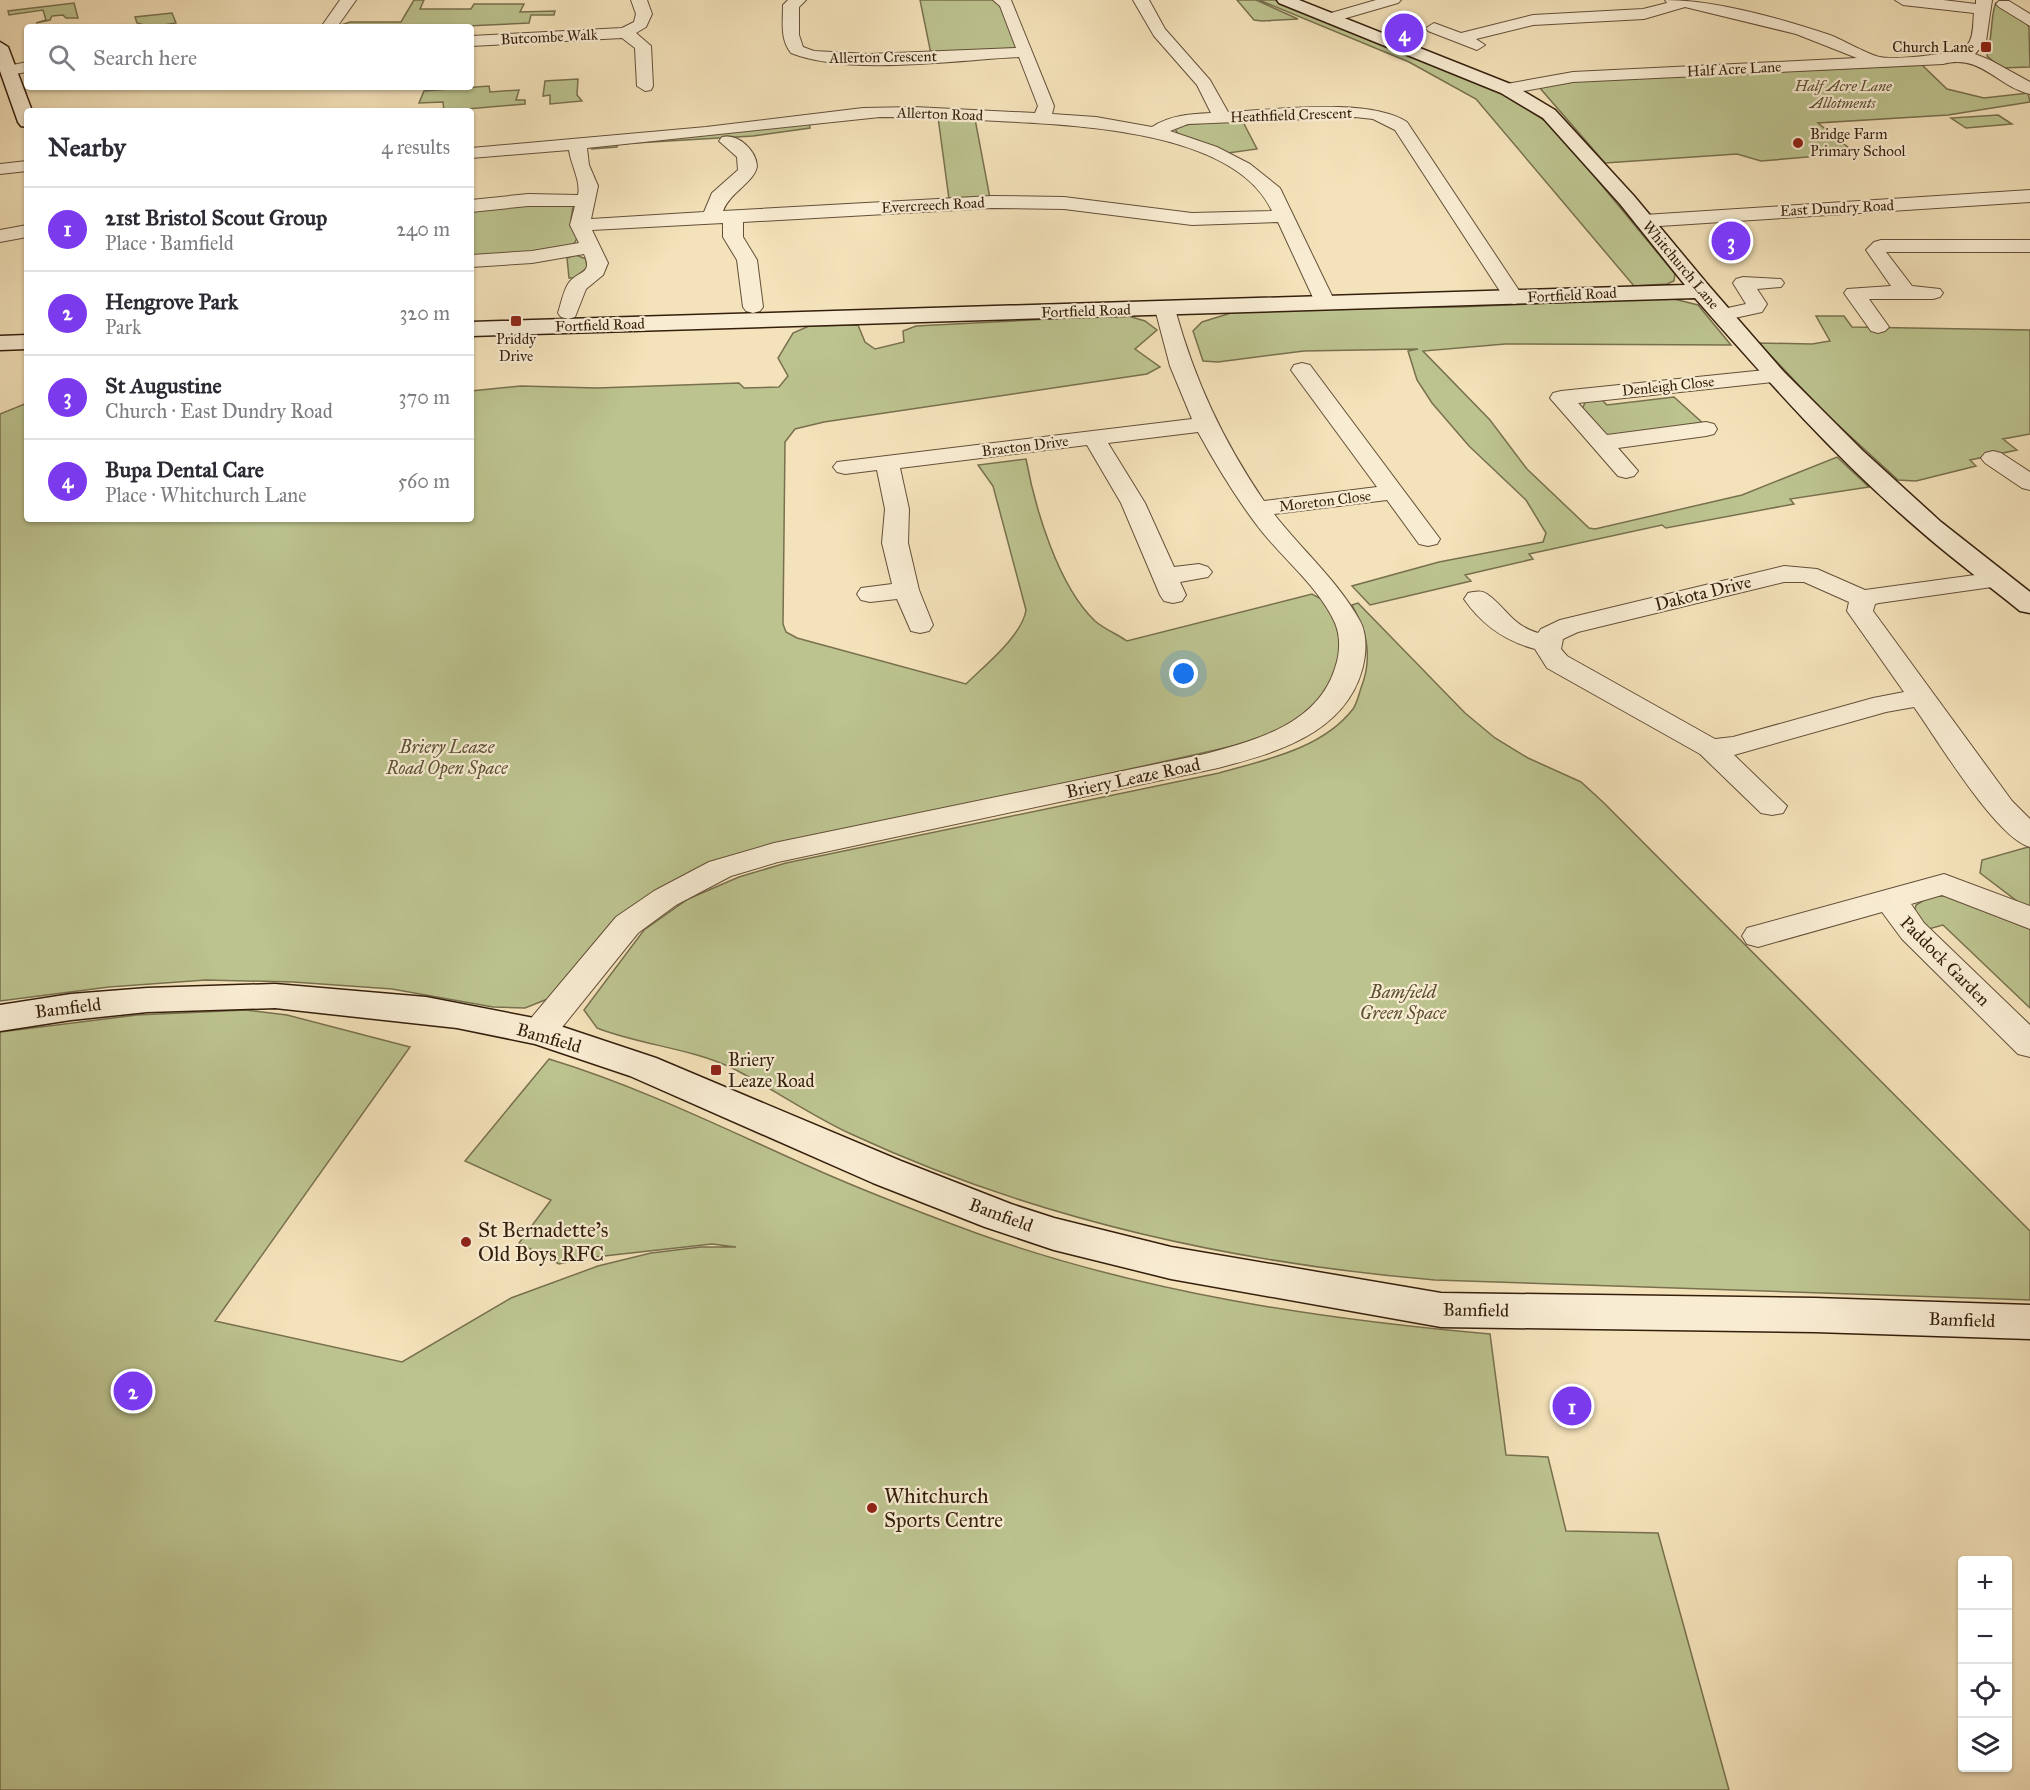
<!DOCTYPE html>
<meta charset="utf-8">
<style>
body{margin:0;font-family:"IM FELL Great Primer",serif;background:#f7f7f7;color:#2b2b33}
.controls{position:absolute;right:18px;bottom:18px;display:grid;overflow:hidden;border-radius:6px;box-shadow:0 2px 4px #0004}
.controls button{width:54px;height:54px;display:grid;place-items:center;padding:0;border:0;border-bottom:2px solid #e1e1e2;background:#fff;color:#2b2b33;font:30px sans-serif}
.you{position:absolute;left:1184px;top:674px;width:21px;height:21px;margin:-15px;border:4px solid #fff;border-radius:50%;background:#1a73e8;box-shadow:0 0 0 9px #1a73e833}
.badge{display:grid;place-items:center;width:39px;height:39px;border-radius:50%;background:#7c3aed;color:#fff;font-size:20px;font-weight:700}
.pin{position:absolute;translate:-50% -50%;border:3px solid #fff;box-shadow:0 2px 6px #0006}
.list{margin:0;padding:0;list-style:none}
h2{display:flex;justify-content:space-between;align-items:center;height:78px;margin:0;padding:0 24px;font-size:26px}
h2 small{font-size:20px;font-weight:400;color:#7c7c81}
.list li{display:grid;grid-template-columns:39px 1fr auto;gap:18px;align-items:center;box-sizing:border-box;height:84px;padding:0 24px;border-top:2px solid #e1e1e2}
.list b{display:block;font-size:22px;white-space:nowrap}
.list p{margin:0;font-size:20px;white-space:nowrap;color:#7c7c81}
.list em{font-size:20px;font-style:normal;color:#7c7c81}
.icon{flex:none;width:33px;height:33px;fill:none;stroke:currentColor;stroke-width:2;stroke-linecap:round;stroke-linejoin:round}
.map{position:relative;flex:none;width:2030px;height:1790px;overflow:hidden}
.search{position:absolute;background:#fff;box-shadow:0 2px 4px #0004;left:24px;top:24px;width:450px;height:66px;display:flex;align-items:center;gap:15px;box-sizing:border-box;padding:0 21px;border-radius:6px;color:#7c7c81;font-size:22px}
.panel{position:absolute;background:#fff;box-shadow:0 2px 4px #0004;left:24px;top:108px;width:450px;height:414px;border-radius:6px}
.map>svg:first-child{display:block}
</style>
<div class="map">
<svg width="2030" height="1790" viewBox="0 0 2030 1790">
<rect width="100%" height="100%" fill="#f4e2ba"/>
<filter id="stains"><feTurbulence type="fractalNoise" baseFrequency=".00333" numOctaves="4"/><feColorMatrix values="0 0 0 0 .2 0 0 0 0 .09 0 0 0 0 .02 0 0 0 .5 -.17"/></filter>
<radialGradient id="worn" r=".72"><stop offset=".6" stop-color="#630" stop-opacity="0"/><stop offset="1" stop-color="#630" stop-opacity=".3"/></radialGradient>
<path fill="#bcc38f" stroke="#78704e" stroke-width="1.5" d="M 414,0 L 424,0 L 420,9 L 471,9 L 474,4 L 524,4 L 520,12 L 555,11 L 554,15 L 531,15 L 529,23 L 445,27 L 335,27 L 350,22 L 401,22 Z
M 920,0 L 995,0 L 998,2 L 1018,45 L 1014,48 L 931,54 Z
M 1237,0 L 1256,0 L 1298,19 L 1262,21 L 1254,20 Z
M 1259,0 L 1275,0 L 1471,79 L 1501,93 L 1544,120 L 1557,131 L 1675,274 L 1674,281 L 1667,284 L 1634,286 L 1476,99 L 1409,62 Z
M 74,3 L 78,18 L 66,18 L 63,15 L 52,16 L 50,20 L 36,23 L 46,20 L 43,10 L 9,15 L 8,11 Z
M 1996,3 L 2027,23 L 2029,28 L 2030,67 L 2001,68 L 1987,56 C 1992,42 1991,11 1996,3 Z
M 172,13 L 176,23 L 151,27 L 137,23 L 135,17 Z
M 1922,65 L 1947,89 L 1984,98 L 2028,93 L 2030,102 L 1948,115 L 1818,123 L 1855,153 L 1761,161 L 1737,154 L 1605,163 L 1539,87 L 1578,81 Z
M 578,79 L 577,95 L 582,101 L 550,104 L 550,95 L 543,96 L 545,81 Z
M 489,86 L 490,92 L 519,90 L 516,100 L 525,100 L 525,104 L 444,111 L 443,102 L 419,103 L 424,91 Z
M 1998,115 L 2012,124 L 1966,128 L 1951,118 Z
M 938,117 L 975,119 L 990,198 L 949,199 Z
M 1242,120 L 1257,149 L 1228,153 L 1178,134 L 1175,129 L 1181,125 Z
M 809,122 L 810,128 L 753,136 L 618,144 L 617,147 L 591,149 L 600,145 Z
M 569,204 L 573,206 L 571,219 L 577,238 L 574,244 L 567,248 L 471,257 L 471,209 Z
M 576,255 L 586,259 L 587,269 L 577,278 L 569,278 L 567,258 Z
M 1670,298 L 1698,305 L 1731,345 L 1505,344 L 1423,351 L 1490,420 L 1527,469 L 1589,528 L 1595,529 L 1742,495 L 1837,457 L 1869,487 L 1790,499 L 1794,504 L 1666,528 L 1662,525 L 1529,554 L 1533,559 L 1465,575 L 1471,581 L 1370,605 L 1352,586 L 1439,562 L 1543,542 L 1546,533 L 1526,500 L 1469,446 L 1432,403 L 1417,380 L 1408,351 L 1418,349 L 1304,351 L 1218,362 L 1203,361 L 1193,331 L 1202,322 L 1231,313 L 1297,309 L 1459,307 Z
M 1125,315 L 1145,321 L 1157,330 L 1135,349 L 1160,367 L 1147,374 L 824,422 L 795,429 L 785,442 L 783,624 L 786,632 L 797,638 L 966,684 C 985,665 1022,636 1026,610 L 993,486 L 978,465 L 1026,459 C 1035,508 1058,586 1095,621 C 1104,629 1117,634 1127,641 L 1312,594 L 1323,600 L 1334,616 L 1342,650 L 1330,692 L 1293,728 L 1246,743 L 1198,754 L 725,858 L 550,998 L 525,1008 L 493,1007 L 392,989 L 293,982 L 206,980 L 109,987 L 0,1001 L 0,414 L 27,403 L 27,519 L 471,519 L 471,391 L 521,386 L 597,388 L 739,383 L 744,388 L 779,387 L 788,376 L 778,358 L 793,333 L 809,326 L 858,325 L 865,342 L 875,349 L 904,342 L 903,331 L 916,326 Z
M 1816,316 L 1844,316 L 1852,327 L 2030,330 L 2030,434 L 2003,439 L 2017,450 L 1970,460 L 1976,466 L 1916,481 L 1898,480 L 1826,414 L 1759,343 L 1812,344 L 1830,341 Z
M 1674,397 L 1706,426 L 1611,436 L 1603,434 L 1581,411 L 1586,401 L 1600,398 L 1607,405 Z
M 1358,603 L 1465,713 L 1495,738 L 1528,758 L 1581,782 L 1604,803 L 2030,1231 L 2030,1300 L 1435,1280 C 1234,1263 1034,1219 851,1134 C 810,1115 772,1088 732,1068 C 690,1048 640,1045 597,1028 L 584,1010 L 644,930 L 688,899 L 739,877 L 786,863 L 1219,773 C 1265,760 1322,749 1353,709 C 1357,703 1359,694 1361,688 C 1373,658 1367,632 1352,605 Z
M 2028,847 L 2030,848 L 2030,911 L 1980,873 L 1982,860 Z
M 1931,896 L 1952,896 L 2030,927 L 2030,1008 L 1943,925 L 1925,930 L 1914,914 L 1916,905 Z
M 246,1010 L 287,1015 L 410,1047 L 215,1321 L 402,1362 L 511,1298 L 598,1266 L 651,1253 L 701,1247 L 736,1247 L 712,1244 L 586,1258 L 559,1264 L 519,1243 L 551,1200 L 465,1161 L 549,1059 C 638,1086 721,1127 806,1165 C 861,1190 919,1212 976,1233 C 1140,1292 1317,1319 1490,1334 L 1506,1455 L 1548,1457 L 1566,1531 L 1658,1533 L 1729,1790 L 0,1790 L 0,1032 L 137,1015 Z"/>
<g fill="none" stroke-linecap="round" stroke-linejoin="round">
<defs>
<path id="street" d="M 340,0 L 356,0 L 337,27 L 321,27 Z
M 631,0 L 647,0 L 652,14 L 646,27 L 636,33 L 651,46 L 653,86 L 651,90 L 645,91 L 637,86 L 635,48 L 622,38 L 471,46 L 471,36 L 622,28 L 634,22 L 636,14 Z
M 788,0 L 806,0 L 799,7 L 799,35 L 803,47 L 814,51 L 869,54 L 1016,48 L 1000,6 L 993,0 L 1011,0 L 1054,106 L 1052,114 L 1096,117 L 1152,127 C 1170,115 1190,114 1211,113 L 1197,85 L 1154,36 L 1133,0 L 1149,0 L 1165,29 L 1210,80 L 1228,112 C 1276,110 1367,97 1407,122 L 1524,298 L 1521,302 L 1514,304 L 1507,302 L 1395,130 L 1373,119 L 1355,117 L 1188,124 L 1170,131 L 1217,147 L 1250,164 L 1280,188 L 1335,302 L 1332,306 L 1325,308 L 1318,306 L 1315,302 L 1278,222 L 1192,225 L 1064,209 L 992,208 L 743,222 L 743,237 L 757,260 L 763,307 L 760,311 L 753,313 L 746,311 L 743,307 L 737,260 L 723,237 L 723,223 L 592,230 L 608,263 L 603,275 L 586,289 L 575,317 L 568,319 L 561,317 L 558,313 C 561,304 563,292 568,284 C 577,270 594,275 584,254 L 532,263 L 471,267 L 471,255 L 532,251 L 579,243 L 570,225 L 575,206 L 528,206 L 471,212 L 471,200 L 528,194 L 578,195 C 581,181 571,165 569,150 L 471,158 L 471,148 L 706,127 L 863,108 L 914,107 L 1035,113 L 1038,106 L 1019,57 C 956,60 849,76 791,53 C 780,39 783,23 783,5 ZM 880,117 C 919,117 959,119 998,121 C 1075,125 1235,130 1272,211 L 1192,213 L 1064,197 L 992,196 L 723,211 C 730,192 755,182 757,166 C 756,150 738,133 722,137 L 719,141 L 737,157 L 738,170 L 712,193 L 704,212 L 591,219 L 598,186 L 589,165 L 587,148 Z
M 1376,0 L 1401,0 L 1398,3 L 1329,23 L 1321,18 L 1324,15 Z
M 1665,0 C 1716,0 1782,19 1830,35 C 1843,40 1869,55 1880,57 C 1894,60 1959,55 1968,44 C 1974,37 1973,21 1974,13 L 1903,5 L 1895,0 L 1943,0 L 1976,4 L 1976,0 L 1992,0 L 1986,41 L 1975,54 L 1990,60 L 2030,82 L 2030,94 C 1996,86 1982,54 1943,64 L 1573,82 L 1507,94 L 1499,89 L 1501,85 L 1573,72 L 1857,58 L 1796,34 L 1685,7 L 1644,19 L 1533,25 L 1476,39 L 1485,45 L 1477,50 L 1428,31 L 1426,28 L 1434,23 L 1461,33 L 1533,15 L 1643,9 L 1667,3 Z
M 1999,1 L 2009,1 L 2030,14 L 2030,26 L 1999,7 L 1996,4 Z
M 27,62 L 27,72 L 9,75 L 1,70 L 3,67 Z
M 27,161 L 27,171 L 0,174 L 0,164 Z
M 2030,190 L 2030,202 L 1644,227 L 1637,225 L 1634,221 L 1637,217 L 1644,215 Z
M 27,225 L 27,237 L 0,242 L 0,230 Z
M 1881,240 L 2030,240 L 2030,252 L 1886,252 L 1912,286 L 1940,289 L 1943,293 L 1940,297 L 1933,299 L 1869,299 L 1889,327 L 1885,331 L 1878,333 L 1871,331 L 1844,293 L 1847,289 L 1891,286 L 1866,250 L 1874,242 Z
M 1743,277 L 1781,279 L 1784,283 L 1781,287 L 1757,289 L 1767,304 L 1762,312 L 1721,321 L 1714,319 L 1711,315 L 1714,311 L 1746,304 L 1733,283 L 1736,279 Z
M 1165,303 L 1172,305 L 1175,309 C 1195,381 1222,439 1264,501 L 1377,487 L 1291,370 L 1294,365 L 1302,363 L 1310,365 L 1440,539 L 1437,544 L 1428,546 L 1419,544 L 1387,500 L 1274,514 C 1302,550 1338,581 1360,621 C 1368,636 1366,655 1362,670 C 1344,734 1275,753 1218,768 L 778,862 L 731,876 L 676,905 L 638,933 L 551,1041 L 539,1044 L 527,1041 L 522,1032 L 527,1023 L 616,917 L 654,891 L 709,862 L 774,843 L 1205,754 C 1256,740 1318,724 1335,668 C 1340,654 1341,637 1335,623 C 1319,587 1283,559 1259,528 C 1236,498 1216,465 1198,432 L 1108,443 L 1145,503 L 1174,567 L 1199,564 L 1208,567 L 1212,572 L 1208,577 L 1180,582 L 1186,595 L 1182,601 L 1173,603 L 1164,601 L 1160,595 L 1121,503 L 1087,445 L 900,468 L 909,509 L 908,543 L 919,590 L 933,625 L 929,631 L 920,633 L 911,631 L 897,599 L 870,602 L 861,600 L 857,594 L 861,588 L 892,584 L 882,543 L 885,509 L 877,470 L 845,474 L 837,472 L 833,467 L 837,462 L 1192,419 L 1170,366 L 1155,309 L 1158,305 Z
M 1775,369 L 1783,371 L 1786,376 L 1783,381 L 1578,403 L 1607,435 L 1706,422 L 1714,424 L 1717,429 L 1714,434 L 1706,436 L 1618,448 L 1638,471 L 1634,476 L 1626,478 L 1618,476 L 1550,398 L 1553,393 L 1561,391 Z
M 1993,451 L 2001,453 L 2030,472 L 2030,490 L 2022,488 L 1985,463 L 1981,458 L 1985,453 Z
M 1784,566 L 1817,569 L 1865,590 L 1997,572 L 2006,575 L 2010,580 L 2006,585 L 1879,603 L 1875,604 L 1873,611 L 2012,801 L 2030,819 L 2030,847 C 1996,838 1937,739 1914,707 L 1886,712 L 1734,755 L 1787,806 L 1783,813 L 1772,815 L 1761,813 L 1700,754 L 1547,668 L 1535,649 C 1505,641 1482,625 1464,599 L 1468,593 C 1474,592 1481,590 1487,594 C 1507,608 1510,624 1538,633 L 1541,629 L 1560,620 ZM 1784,582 L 1804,582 L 1849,602 L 1847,611 L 1904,692 L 1873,698 L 1733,737 L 1715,739 L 1567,656 L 1561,649 L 1563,639 L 1578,632 Z
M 1944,874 L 2030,906 L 2030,929 L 1942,895 L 1911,904 L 1924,923 L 2030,1025 L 2030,1057 L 2018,1054 L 1902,939 L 1882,912 L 1758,947 L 1747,944 L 1742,936 L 1747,928 Z"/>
<path id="secondary" d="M 1277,0 L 1299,0 L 1513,85 L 1555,110 L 1634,196 L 1709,286 L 1783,371 L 1863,451 L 1941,522 L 2030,592 L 2030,613 L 2020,611 C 1988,585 1955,561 1924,534 C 1840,463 1767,380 1695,298 L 471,336 L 471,322 L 1685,285 L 1620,204 L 1543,118 L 1501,93 L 1279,3 Z
M 0,42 L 8,47 L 32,111 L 27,111 L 27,127 L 21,126 L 18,122 L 0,71 Z
M 27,335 L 27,349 L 0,350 L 0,336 Z
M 275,984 L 426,997 L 539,1019 L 656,1058 L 901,1161 L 1011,1204 L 1054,1218 L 1171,1247 L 1441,1293 L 1815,1298 L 2030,1305 L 2030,1339 L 1815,1332 L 1441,1327 L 1171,1279 L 1054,1250 L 985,1227 L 873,1183 L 630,1076 L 535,1044 L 457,1028 L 275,1008 L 147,1012 L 71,1020 L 0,1031 L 0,1005 L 71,994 L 147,988 Z"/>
</defs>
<use href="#street" stroke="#644f38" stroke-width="2"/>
<use href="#secondary" stroke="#341e0c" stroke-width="3"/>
<use href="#street" fill="#f8ecd2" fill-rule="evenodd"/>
<use href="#secondary" fill="#f8ecd2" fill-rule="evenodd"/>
</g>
<g fill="#8f2418" stroke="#f8ecd2" stroke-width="2">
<rect x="1980" y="41" width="12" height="12" rx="3"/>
<circle cx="1798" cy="143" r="6"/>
<rect x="510" y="315" width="12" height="12" rx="3"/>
<rect x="710" y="1064" width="12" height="12" rx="3"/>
<circle cx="466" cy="1242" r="6"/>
<circle cx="872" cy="1508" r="6"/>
</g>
<g text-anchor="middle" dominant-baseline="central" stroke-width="4.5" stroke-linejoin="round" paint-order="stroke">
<g font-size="15" fill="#341e0c" stroke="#f8ecd2">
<text transform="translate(549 37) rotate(-3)">Butcombe Walk</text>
<text transform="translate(883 57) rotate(-1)">Allerton Crescent</text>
<text transform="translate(1734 69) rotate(-3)">Half Acre Lane</text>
<text transform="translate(940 114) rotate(2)">Allerton Road</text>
<text transform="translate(1291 115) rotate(-2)">Heathfield Crescent</text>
<text transform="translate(933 205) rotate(-3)">Evercreech Road</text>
<text transform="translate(1837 208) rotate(-3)">East Dundry Road</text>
<text transform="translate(1681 265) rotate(50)">Whitchurch Lane</text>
<text transform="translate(1572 295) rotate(-3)">Fortfield Road</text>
<text transform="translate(1086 311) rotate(-2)">Fortfield Road</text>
<text transform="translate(600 325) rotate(-2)">Fortfield Road</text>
<text transform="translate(1668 386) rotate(-6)">Denleigh Close</text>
<text transform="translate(1025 446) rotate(-7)">Bracton Drive</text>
<text transform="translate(1325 501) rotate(-7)">Moreton Close</text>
</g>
<g font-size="15" fill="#341e0c" stroke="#f8ecd2" text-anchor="end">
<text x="1974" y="47">Church Lane</text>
<text x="1810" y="134" text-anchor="start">Bridge Farm<tspan x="1810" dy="17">Primary School</tspan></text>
<text x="516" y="339" text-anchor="middle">Priddy<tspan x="516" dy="17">Drive</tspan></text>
</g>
<g font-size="15" font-style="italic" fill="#5d5033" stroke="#f8ecd2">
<text x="1843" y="86">Half Acre Lane<tspan x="1843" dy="17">Allotments</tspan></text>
</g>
<g font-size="18" fill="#341e0c" stroke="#f8ecd2">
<text transform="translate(1703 593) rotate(-14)">Dakota Drive</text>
<text transform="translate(1133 778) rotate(-12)">Briery Leaze Road</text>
<text transform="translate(1945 961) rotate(45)">Paddock Garden</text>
<text transform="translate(68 1008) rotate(-7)">Bamfield</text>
<text transform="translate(549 1038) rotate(16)">Bamfield</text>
<text transform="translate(1001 1215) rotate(20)">Bamfield</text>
<text transform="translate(1476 1310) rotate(1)">Bamfield</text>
<text transform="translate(1962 1320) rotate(2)">Bamfield</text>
</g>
<g font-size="18" font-style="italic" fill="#5d5033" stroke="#f8ecd2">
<text x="447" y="747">Briery Leaze<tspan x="447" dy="21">Road Open Space</tspan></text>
<text x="1403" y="992">Bamfield<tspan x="1403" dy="21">Green Space</tspan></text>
</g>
<g font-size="18" fill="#341e0c" stroke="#f8ecd2" text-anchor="start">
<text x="728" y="1060">Briery<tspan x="728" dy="21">Leaze Road</tspan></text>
</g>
<g font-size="21" fill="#341e0c" stroke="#f8ecd2" text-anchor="start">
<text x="478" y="1230">St Bernadette's<tspan x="478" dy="24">Old Boys RFC</tspan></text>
<text x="884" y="1496">Whitchurch<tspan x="884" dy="24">Sports Centre</tspan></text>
</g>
</g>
<rect width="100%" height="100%" filter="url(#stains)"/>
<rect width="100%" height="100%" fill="url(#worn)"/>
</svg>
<div class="controls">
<button>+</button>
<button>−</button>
<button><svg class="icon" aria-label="locate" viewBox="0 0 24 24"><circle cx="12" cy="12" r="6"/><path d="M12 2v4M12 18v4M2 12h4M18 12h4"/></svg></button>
<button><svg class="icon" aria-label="layers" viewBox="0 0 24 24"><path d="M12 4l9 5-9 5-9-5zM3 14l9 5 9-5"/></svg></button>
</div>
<div class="you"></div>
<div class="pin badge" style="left:1572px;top:1406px">1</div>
<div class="pin badge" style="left:133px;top:1391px">2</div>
<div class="pin badge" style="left:1731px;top:241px">3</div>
<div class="pin badge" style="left:1404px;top:33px">4</div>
<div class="search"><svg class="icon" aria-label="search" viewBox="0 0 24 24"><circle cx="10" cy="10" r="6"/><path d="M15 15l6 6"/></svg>Search here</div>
<section class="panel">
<h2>Nearby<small>4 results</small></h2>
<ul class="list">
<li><span class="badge">1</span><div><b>21st Bristol Scout Group</b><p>Place · Bamfield</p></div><em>240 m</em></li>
<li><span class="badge">2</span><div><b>Hengrove Park</b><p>Park</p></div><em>320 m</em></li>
<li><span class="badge">3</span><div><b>St Augustine</b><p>Church · East Dundry Road</p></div><em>370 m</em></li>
<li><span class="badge">4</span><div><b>Bupa Dental Care</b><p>Place · Whitchurch Lane</p></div><em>560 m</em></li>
</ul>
</section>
</div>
